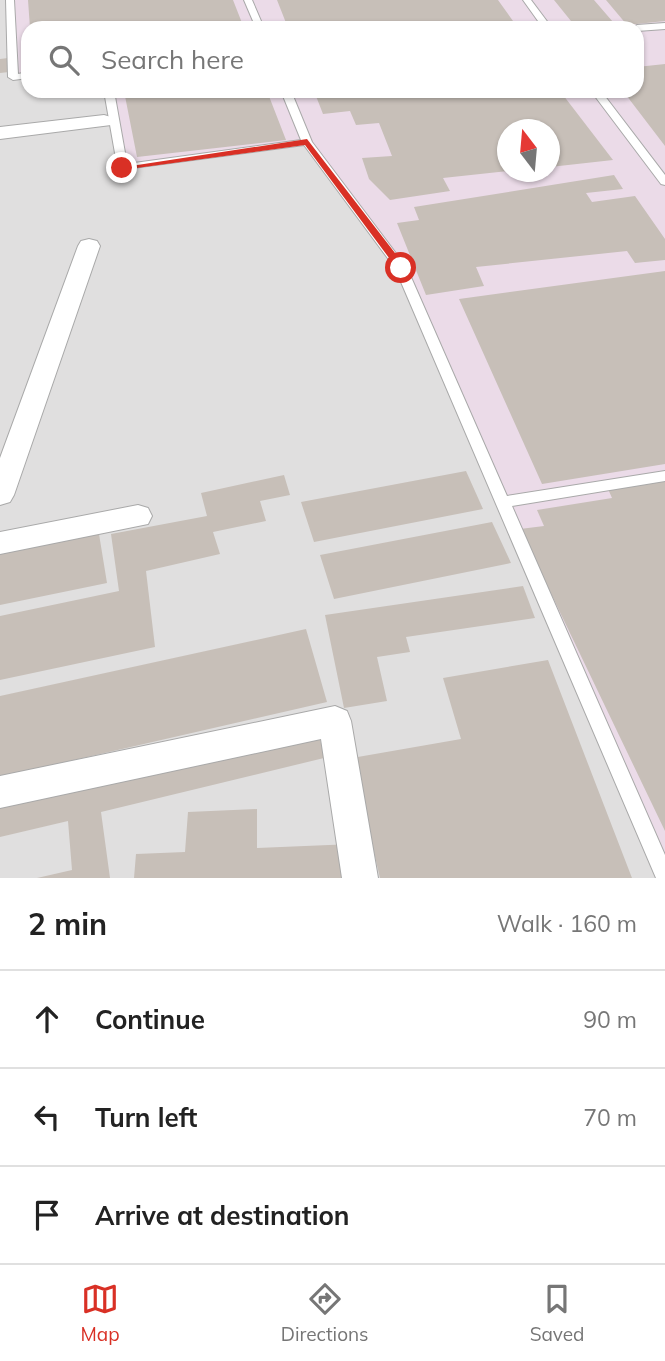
<!DOCTYPE html>
<meta charset="utf-8">
<style>
body{margin:0;font-family:Mulish,sans-serif;background:#f2f2f2;color:#222}
.compass{position:absolute;left:497px;top:119px;width:63px;height:63px;border-radius:50%;background:#fff;box-shadow:0 2px 5px #0004;rotate:344deg}
.stop{position:absolute;width:21px;height:21px;margin:-16px;border:5px solid #d93025;border-radius:50%;background:#fff}
.stop.end{background:#d93025;border-color:#fff;box-shadow:0 2px 7px #0008}
.list{margin:0;padding:0;list-style:none}
h2{display:flex;justify-content:space-between;align-items:center;height:91px;margin:0;padding:0 28px;font-size:30px}
h2 small{font-size:23px;font-weight:400;color:#767676}
.list li{display:grid;grid-template-columns:46px 1fr auto;gap:21px;align-items:center;box-sizing:border-box;height:98px;padding:0 28px;border-top:2px solid #e0e0e0}
.list b{display:block;font-size:26px;white-space:nowrap}
.list em{font-size:23px;font-style:normal;color:#767676}
.icon{flex:none;width:38px;height:38px;fill:none;stroke:currentColor;stroke-width:2;stroke-linecap:round;stroke-linejoin:round}
.map{position:relative;flex:none;width:665px;height:878px;overflow:hidden}
.search{position:absolute;background:#fff;box-shadow:0 2px 5px #0004;left:21px;right:21px;top:21px;height:77px;display:flex;align-items:center;gap:18px;box-sizing:border-box;padding:0 24px;border-radius:21px;color:#767676;font-size:26px}
.sheet{height:385px;background:#fff}
nav{display:flex;justify-content:space-around;align-items:center;box-sizing:border-box;height:98px;border-top:2px solid #e0e0e0;background:#fff;font-size:19px;color:#767676}
nav a{display:grid;justify-items:center;gap:4px}
nav .on{color:#d93025}
.map>svg:first-child{display:block}
</style>
<div class="map">
<svg width="665" height="878" viewBox="0 0 665 878">
<rect width="100%" height="100%" fill="#f2efe9"/>
<path fill="#e0dfdf" fill-rule="evenodd" d="M 0,0 L 665,0 L 665,878 L 0,878 ZM 28,28 L 637,28 L 637,91 L 28,91 ZM 508,130 L 550,130 L 550,172 L 508,172 Z"/>
<path fill="#ebdbe8" fill-rule="evenodd" d="M 10,0 L 665,0 L 665,877 L 401,268 L 307,142 L 122,168 L 109,91 L 637,91 L 637,28 L 28,28 L 28,75 L 13,77 ZM 508,130 L 550,130 L 550,172 L 508,172 Z"/>
<path fill="#c7bfb8" d="M 28,0 L 233,0 L 244,28 L 30,28 Z
M 277,0 L 498,0 L 518,28 L 288,28 Z
M 554,0 L 594,0 L 613,22 L 575,26 Z
M 606,0 L 665,0 L 665,21 L 627,25 Z
M 8,58 L 9,72 L 0,73 L 0,59 Z
M 665,64 L 665,146 L 623,91 L 637,91 L 637,67 Z
M 124,91 L 267,91 L 286,140 L 137,157 Z
M 314,91 L 560,91 L 613,160 L 550,167 L 550,130 L 508,130 L 508,171 L 443,178 L 450,191 L 390,200 L 369,179 L 362,158 L 392,156 L 379,123 L 356,125 L 350,111 L 323,114 Z
M 614,175 L 623,189 L 586,193 L 592,202 L 635,196 L 665,239 L 665,260 L 635,263 L 627,251 L 476,267 L 484,286 L 426,295 L 397,223 L 419,220 L 414,207 Z
M 665,271 L 665,464 L 542,484 L 459,299 Z
M 466,471 L 483,509 L 314,542 L 301,502 Z
M 284,475 L 290,495 L 260,501 L 266,521 L 213,532 L 220,554 L 146,571 L 155,647 L 0,680 L 0,616 L 119,591 L 111,534 L 207,516 L 201,493 Z
M 665,480 L 665,831 L 520,529 L 544,526 L 537,510 L 612,498 L 608,489 Z
M 492,522 L 511,563 L 334,599 L 320,555 Z
M 99,534 L 107,583 L 0,605 L 0,553 Z
M 523,586 L 535,618 L 406,637 L 410,652 L 377,657 L 387,701 L 344,708 L 325,615 Z
M 306,629 L 327,702 L 0,777 L 0,696 Z
M 548,660 L 632,878 L 380,878 L 352,758 L 461,739 L 443,678 Z
M 319,734 L 324,758 L 101,812 L 110,878 L 37,878 L 72,870 L 68,821 L 0,837 L 0,806 Z
M 257,809 L 257,848 L 353,844 L 355,878 L 134,878 L 136,854 L 185,852 L 188,812 Z"/>
<g fill="none" stroke-linecap="round" stroke-linejoin="round">
<defs>
<path id="service" d="M 6,0 L 14,0 L 18,74 L 28,72 L 28,78 L 13,80 L 8,77 Z
M 244,0 L 252,0 L 264,28 L 256,28 Z
M 523,0 L 531,0 L 552,28 L 543,28 Z
M 665,23 L 665,29 L 637,31 L 637,28 L 633,28 L 637,25 Z
M 104,91 L 114,91 L 127,164 L 301,140 L 281,91 L 291,91 L 312,142 L 407,268 L 507,496 L 665,471 L 665,481 L 512,506 L 665,855 L 665,878 L 656,878 L 395,268 L 304,145 L 118,170 Z
M 591,91 L 601,91 L 665,175 L 665,185 L 661,184 Z"/>
<path id="minor" d="M 104,115 L 111,117 L 113,121 L 111,125 L 0,139 L 0,127 Z
M 89,239 L 97,241 L 100,246 L 14,495 L 10,502 L 0,505 L 0,458 L 78,246 L 81,241 Z
M 138,505 L 148,508 L 152,516 L 148,524 L 0,554 L 0,532 Z
M 335,706 L 347,711 L 351,721 L 378,878 L 342,878 L 321,739 L 0,808 L 0,776 Z"/>
</defs>
<use href="#service" stroke="#a9a9a9" stroke-width="2"/>
<use href="#minor" stroke="#a9a9a9" stroke-width="2"/>
<use href="#service" fill="#fff" fill-rule="evenodd"/>
<use href="#minor" fill="#fff" fill-rule="evenodd"/>
</g>
<path fill="#d93025" d="M 307,139 L 405,266 L 405,270 L 398,270 L 305,145 L 122,170 L 118,168 Z"/>
</svg>
<svg class="compass" viewBox="-18 -18 36 36"><path d="M0-13l5 13h-10z" fill="#e53935"/><path d="M0 13l5-13h-10z" fill="#767676"/></svg>
<div class="stop" style="left:401px;top:268px"></div>
<div class="stop end" style="left:122px;top:168px"></div>
<div class="search"><svg class="icon" aria-label="search" viewBox="0 0 24 24"><circle cx="10" cy="10" r="6"/><path d="M15 15l6 6"/></svg>Search here</div>
</div>
<section class="sheet">
<h2>2 min<small>Walk · 160 m</small></h2>
<ul class="list">
<li><svg class="icon" aria-label="ahead" viewBox="0 0 24 24"><path d="M12 20V5M6 11l6-6 6 6"/></svg><div><b>Continue</b></div><em>90 m</em></li>
<li><svg class="icon" aria-label="left" viewBox="0 0 24 24"><path d="M17 20v-9H6M10 6l-5 5 5 5"/></svg><div><b>Turn left</b></div><em>70 m</em></li>
<li><svg class="icon" aria-label="arrive" viewBox="0 0 24 24"><path d="M6 21V4h12l-3 4 3 4H6"/></svg><div><b>Arrive at destination</b></div></li>
</ul>
</section>
<nav>
<a class="on"><svg class="icon" aria-label="map" viewBox="0 0 24 24"><path d="M3 6l6-2 6 2 6-2v14l-6 2-6-2-6 2zM9 4v14M15 6v14"/></svg>Map</a>
<a><svg class="icon" aria-label="directions" viewBox="0 0 24 24"><path d="M12 3l9 9-9 9-9-9zM9 14v-3h6M13 9l2 2-2 2"/></svg>Directions</a>
<a><svg class="icon" aria-label="saved" viewBox="0 0 24 24"><path d="M7 4h10v16l-5-4-5 4z"/></svg>Saved</a>
</nav>
